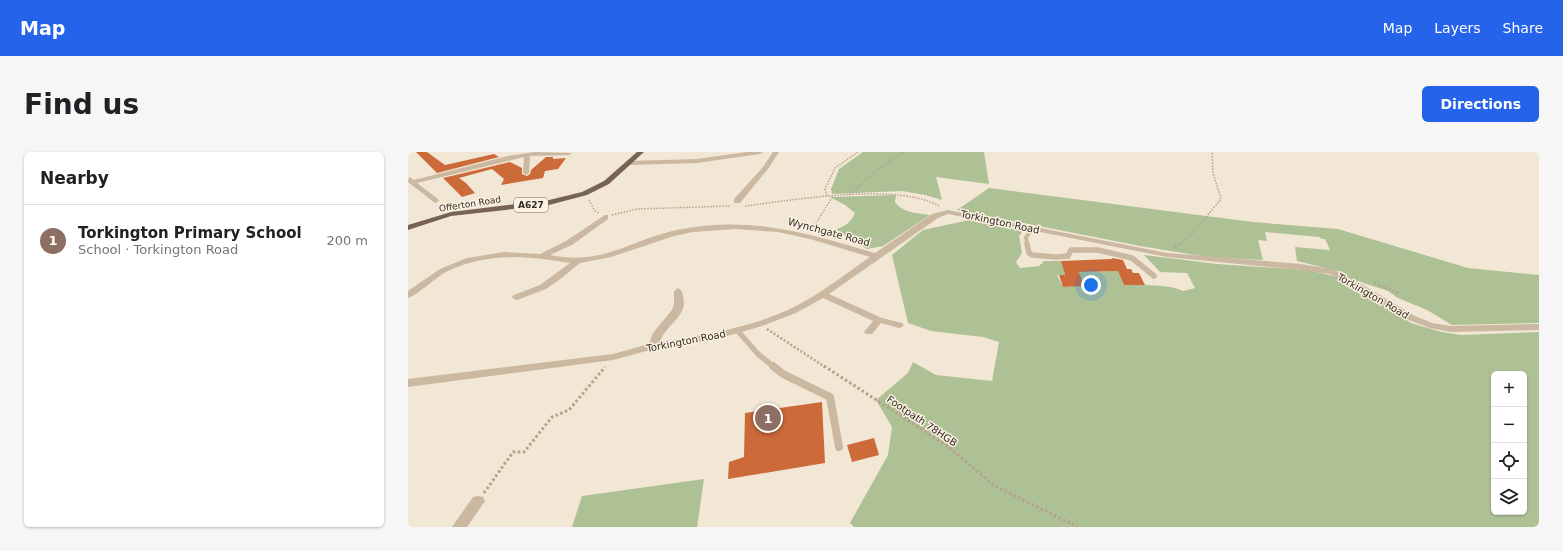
<!DOCTYPE html>
<meta charset="utf-8">
<style>
body{margin:0;font-family:"DejaVu Sans",sans-serif;background:#f6f6f6;color:#202124}
.controls{position:absolute;right:12px;bottom:12px;display:grid;overflow:hidden;border-radius:6px;box-shadow:0 1px 3px #0004}
.controls button{width:36px;height:36px;display:grid;place-items:center;padding:0;border:0;border-bottom:1px solid #e0e0e0;background:#fff;color:#202124;font:20px sans-serif}
.you{position:absolute;left:683px;top:133px;width:14px;height:14px;margin:-10px;border:3px solid #fff;border-radius:50%;background:#1a73e8;box-shadow:0 0 0 6px #1a73e833}
.badge{display:grid;place-items:center;width:26px;height:26px;border-radius:50%;background:#2563eb;color:#fff;font-size:13px;font-weight:700}
.pin{position:absolute;translate:-50% -50%;border:2px solid #fff;box-shadow:0 1px 4px #0006}
.list{margin:0;padding:0;list-style:none}
h2{display:flex;justify-content:space-between;align-items:center;height:52px;margin:0;padding:0 16px;font-size:17px}
h2 small{font-size:13px;font-weight:400;color:#757577}
.list li{display:grid;grid-template-columns:26px 1fr auto;gap:12px;align-items:center;box-sizing:border-box;height:72px;padding:0 16px;border-top:1px solid #e0e0e0}
.list b{display:block;font-size:15px;white-space:nowrap}
.list p{margin:0;font-size:13px;white-space:nowrap;color:#757577}
.list em{font-size:13px;font-style:normal;color:#757577}
.icon{flex:none;width:22px;height:22px;fill:none;stroke:currentColor;stroke-width:2;stroke-linecap:round;stroke-linejoin:round}
.map{position:relative;flex:none;width:1131px;height:375px;overflow:hidden;border-radius:6px}
header{display:flex;align-items:center;gap:24px;box-sizing:border-box;height:56px;padding:0 20px;background:#2563eb;color:#fff}
header strong{font-size:19px}
nav{display:flex;gap:22px;margin-inline-start:auto;font-size:14px}
.intro{display:flex;align-items:center;justify-content:space-between;box-sizing:border-box;height:96px;padding:0 24px}
h1{margin:0;font-size:28px}
.button{padding:10px 18px;border-radius:6px;background:#2563eb;color:#fff;font-size:14px;font-weight:700}
main{display:flex;gap:24px;padding:0 24px}
aside{flex:1;background:#fff;border-radius:6px;box-shadow:0 1px 3px #0004}
.map>svg:first-child{display:block}
</style>
<header>
<strong>Map</strong>
<nav><a>Map</a><a>Layers</a><a>Share</a></nav>
</header>
<div class="intro"><h1>Find us</h1><a class="button">Directions</a></div>
<main>
<aside>
<h2>Nearby<small></small></h2>
<ul class="list">
<li><span class="badge" style="background:#8d6e63">1</span><div><b>Torkington Primary School</b><p>School · Torkington Road</p></div><em>200 m</em></li>
</ul>
</aside>
<div class="map">
<svg width="1131" height="375" viewBox="0 0 1131 375">
<rect width="100%" height="100%" fill="#f2e7d5"/>
<path fill="#aec195" fill-rule="evenodd" d="M 455,0 L 576,0 L 581,32 L 528,25 L 534,48 L 517,43 L 494,39 L 424,42 L 423,37 L 431,17 Z
M 581,36 L 845,70 L 930,77 L 1060,116 L 1131,123 L 1131,171 L 1044,173 L 1019,158 L 990,146 L 980,139 L 943,127 L 937,121 L 889,109 L 887,95 L 922,98 L 917,87 L 913,87 L 912,85 L 857,80 L 859,89 L 850,88 L 855,108 L 799,105 L 732,94 L 549,58 Z
M 488,43 L 487,50 C 495,61 509,61 522,63 L 475,94 L 459,97 L 430,79 L 429,77 C 438,74 443,70 447,61 L 437,53 L 422,45 Z
M 561,68 L 615,79 L 611,84 L 614,101 L 608,110 L 612,116 L 631,114 L 636,109 L 653,109 L 657,123 L 649,123 L 655,135 L 664,135 L 671,120 L 710,119 L 716,133 C 732,133 762,132 775,139 L 787,136 L 779,121 L 752,120 L 736,103 L 809,112 L 900,118 L 917,122 L 932,126 L 1003,171 L 1034,180 L 1053,183 L 1131,180 L 1131,375 L 446,375 L 442,371 L 480,303 L 484,275 L 468,248 L 500,221 L 505,210 L 528,223 L 584,229 L 591,190 L 575,185 L 523,179 L 500,171 L 484,103 L 515,78 ZM 1086,222 L 1116,222 L 1116,360 L 1086,360 Z
M 296,327 L 289,375 L 164,375 L 174,344 Z"/>
<path fill="#cc6a39" d="M 8,0 L 19,0 L 37,13 L 86,2 L 91,5 L 29,21 Z
M 138,5 L 145,5 L 145,7 L 158,6 L 150,17 L 137,19 L 135,26 L 93,33 L 96,27 L 84,17 L 51,26 L 58,31 L 67,41 L 54,45 L 35,26 L 102,10 L 114,16 L 114,22 L 119,24 L 122,22 L 123,18 Z
M 704,106 L 715,108 L 719,117 L 723,117 L 725,121 L 731,121 L 737,133 L 716,133 L 710,119 L 671,120 L 676,134 L 655,135 L 651,123 L 657,123 L 653,109 L 704,107 Z
M 414,250 L 417,311 L 320,327 L 321,310 L 336,305 L 337,261 Z
M 466,286 L 471,303 L 444,310 L 439,293 Z"/>
<g fill="none" stroke-linecap="round" stroke-linejoin="round">
<path stroke="#b6a28c" stroke-width="1.5" stroke-dasharray="1.5 1.5" stroke-linecap="butt" d="M 441,43 L 470,17 L 496,0
M 419,44 L 417,37 L 427,16 L 450,0
M 181,48 L 187,59 L 191,61
M 337,54 C 385,48 490,30 531,54
M 204,63 L 229,57 L 322,54
M 403,79 L 425,44
M 771,93 L 783,83 L 813,47 L 805,21 L 804,0"/>
<path stroke="#b6a28c" stroke-width="2.5" stroke-dasharray="2 2" stroke-linecap="butt" d="M 767,96 L 772,92
M 966,131 L 991,141
M 359,177 L 417,215"/>
<path stroke="#b6a28c" stroke-width="3" stroke-dasharray="2.5 2.5" stroke-linecap="butt" d="M 416,214 L 538,293 L 587,334 L 670,375
M 76,341 L 105,300 L 116,300 L 144,265 L 161,258 L 197,215"/>
<path stroke="#cab8a1" stroke-width="4" d="M 619,93 L 618,85 L 625,77"/>
<path stroke="#cab8a1" stroke-width="5.5" d="M 619,92 L 621,101 L 624,103 L 648,105 L 660,104 L 663,98 L 690,98 L 724,106 L 746,124
M 329,178 L 350,202 L 366,215"/>
<path stroke="#cab8a1" stroke-width="8" d="M 365,214 L 375,222 L 422,245 L 431,295"/>
<path fill="#cab8a1" fill-rule="evenodd" d="M 126,0 L 164,1 L 161,3 L 122,4 L 121,21 L 118,23 L 115,21 L 116,5 L 9,31 L 30,47 L 31,49 L 27,51 L 0,30 L 1,25 L 6,28 L 100,4 Z
M 339,0 L 355,0 L 352,2 L 289,11 L 221,13 L 218,11 L 221,9 L 289,7 Z
M 365,0 L 371,0 L 360,17 L 332,51 L 326,51 L 326,47 L 355,15 Z
M 540,58 L 759,101 L 893,112 L 923,117 L 940,124 L 1007,164 L 1024,171 L 1043,174 L 1131,172 L 1131,178 L 1043,180 L 1022,176 L 1001,168 L 934,128 L 921,122 L 893,118 L 759,105 L 540,62 L 530,66 L 421,142 L 474,166 L 494,171 L 496,173 L 494,175 L 491,176 L 473,171 L 464,182 L 458,182 L 456,180 L 465,169 L 415,146 L 388,161 L 354,174 L 309,187 L 246,197 L 205,208 L 0,235 L 0,227 L 205,202 L 241,192 L 245,181 L 264,158 L 266,152 L 266,139 L 270,136 L 274,139 C 275,143 276,148 276,152 C 274,167 256,176 252,190 C 296,183 341,176 382,157 C 411,143 436,123 462,105 L 402,87 L 370,80 L 327,77 L 285,80 L 266,84 L 203,105 L 172,111 L 151,128 L 138,137 L 109,148 L 106,147 L 104,145 L 106,143 L 132,133 L 162,111 C 153,110 144,108 135,107 C 102,103 68,105 38,120 C 27,126 10,143 0,146 L 0,139 L 32,117 L 59,106 L 96,100 L 132,102 L 158,89 L 197,63 L 200,63 L 200,67 L 164,93 L 142,103 C 196,114 221,88 269,78 C 342,63 398,81 467,101 L 524,62 Z
M 70,344 L 75,345 L 77,349 L 59,375 L 44,375 L 65,345 Z"/>
<path fill="#776354" fill-rule="evenodd" d="M 229,0 L 236,0 L 201,32 L 179,43 L 141,53 L 43,64 L 0,78 L 0,73 L 43,60 L 141,48 L 174,40 L 196,29 Z"/>
</g>
<g text-anchor="middle" dominant-baseline="central" stroke-width="3" stroke-linejoin="round" paint-order="stroke">
<g font-size="9" fill="#342b24" stroke="#faf1e2">
<text transform="translate(62 52) rotate(-9)">Offerton Road</text>
</g>
<rect fill="#faf1e2" stroke="#6f665d" stroke-width="1" x="106" y="46" width="34" height="14" rx="3"/>
<g font-size="9" font-weight="bold" fill="#342b24">
<text x="123" y="53">A627</text>
</g>
<g font-size="10" fill="#342b24" stroke="#faf1e2">
<text transform="translate(592 70) rotate(12)">Torkington Road</text>
<text transform="translate(421 80) rotate(15)">Wynchgate Road</text>
<text transform="translate(965 144) rotate(30)">Torkington Road</text>
<text transform="translate(278 189) rotate(-11)">Torkington Road</text>
<text transform="translate(514 269) rotate(34)">Footpath 78HGB</text>
</g>
</g>
</svg>
<div class="controls">
<button>+</button>
<button>−</button>
<button><svg class="icon" aria-label="locate" viewBox="0 0 24 24"><circle cx="12" cy="12" r="6"/><path d="M12 2v4M12 18v4M2 12h4M18 12h4"/></svg></button>
<button><svg class="icon" aria-label="layers" viewBox="0 0 24 24"><path d="M12 4l9 5-9 5-9-5zM3 14l9 5 9-5"/></svg></button>
</div>
<div class="you"></div>
<div class="pin badge" style="left:360px;top:266px;background:#8d6e63">1</div>
</div>
</main>
